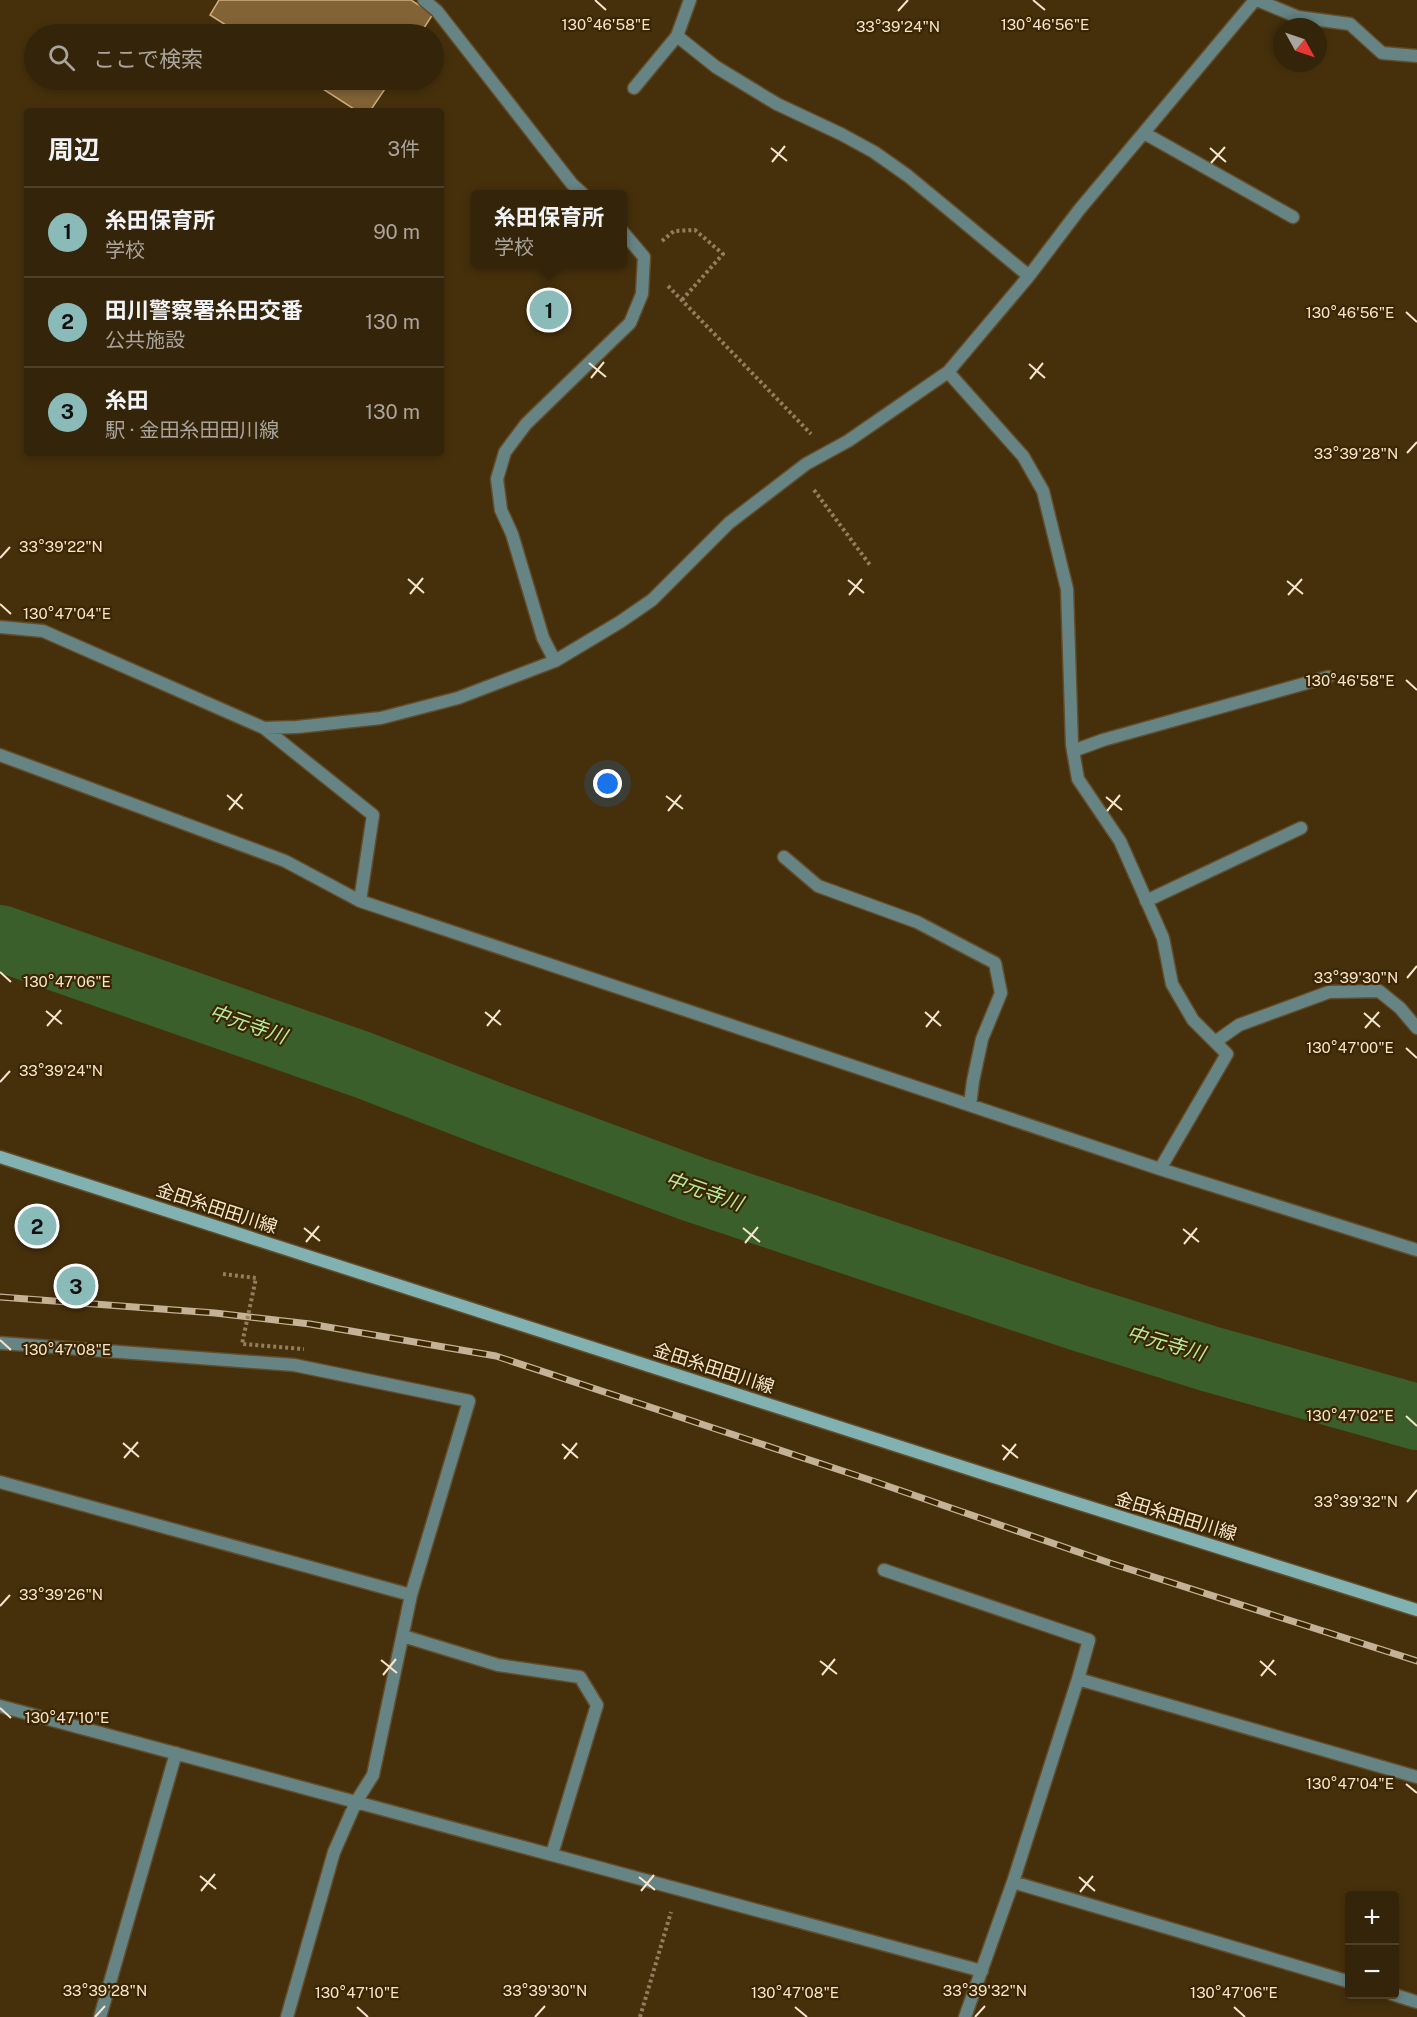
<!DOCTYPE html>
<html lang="ja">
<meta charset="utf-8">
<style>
body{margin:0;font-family:"Public Sans","Noto Sans JP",sans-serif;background:#3c2c12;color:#f1f3f6}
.controls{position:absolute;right:18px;bottom:18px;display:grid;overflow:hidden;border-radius:6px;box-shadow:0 3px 9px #0003}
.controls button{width:54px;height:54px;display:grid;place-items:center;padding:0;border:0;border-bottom:2px solid #4e412a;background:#342409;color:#f1f3f6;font:30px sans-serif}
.compass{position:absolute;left:1273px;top:18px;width:54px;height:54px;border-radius:50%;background:#342409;box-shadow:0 3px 9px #0003;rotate:130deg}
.you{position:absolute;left:608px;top:784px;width:21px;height:21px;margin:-15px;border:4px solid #fff;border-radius:50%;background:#1a73e8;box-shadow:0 0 0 9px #1a73e833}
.badge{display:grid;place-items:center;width:39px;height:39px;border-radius:50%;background:#8bbbb9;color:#111;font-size:20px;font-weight:700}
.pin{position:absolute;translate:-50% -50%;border:3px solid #fff;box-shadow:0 2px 6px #0006}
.popup{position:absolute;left:471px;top:190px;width:156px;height:78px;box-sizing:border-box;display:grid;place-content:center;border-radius:6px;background:#342409;filter:drop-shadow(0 2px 4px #0005);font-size:20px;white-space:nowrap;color:#a9a49c}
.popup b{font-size:22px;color:#f1f3f6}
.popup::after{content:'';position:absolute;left:50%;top:100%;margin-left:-12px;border:12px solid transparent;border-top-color:#342409}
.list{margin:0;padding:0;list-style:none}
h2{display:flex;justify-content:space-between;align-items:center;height:78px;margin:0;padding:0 24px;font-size:26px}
h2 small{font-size:20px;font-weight:400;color:#a9a49c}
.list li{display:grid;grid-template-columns:39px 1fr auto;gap:18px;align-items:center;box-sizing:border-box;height:90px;padding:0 24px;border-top:2px solid #4e412a}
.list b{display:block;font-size:22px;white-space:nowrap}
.list p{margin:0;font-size:20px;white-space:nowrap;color:#a9a49c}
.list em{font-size:20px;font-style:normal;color:#a9a49c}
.icon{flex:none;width:33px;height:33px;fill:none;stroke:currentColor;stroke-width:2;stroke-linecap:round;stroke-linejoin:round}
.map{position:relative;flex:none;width:1417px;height:2017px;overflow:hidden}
.search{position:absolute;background:#342409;box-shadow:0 3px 9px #0003;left:24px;top:24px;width:420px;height:66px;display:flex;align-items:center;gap:15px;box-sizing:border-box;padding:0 21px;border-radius:33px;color:#a9a49c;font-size:22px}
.panel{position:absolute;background:#342409;box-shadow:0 3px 9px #0003;left:24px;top:108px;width:420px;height:348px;border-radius:6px}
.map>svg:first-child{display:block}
</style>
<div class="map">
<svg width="1417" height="2017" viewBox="0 0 1417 2017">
<rect width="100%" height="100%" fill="#46300c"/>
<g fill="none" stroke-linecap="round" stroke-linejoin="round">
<path stroke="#3b5f2b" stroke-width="66" d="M 0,938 L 363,1065 L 498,1117 L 693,1189 L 1079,1318 L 1210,1359 L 1417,1417"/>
</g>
<path fill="#816335" stroke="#cead7d" stroke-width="1.5" d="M 219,0 L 411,0 L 433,14 L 420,34 L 240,34 L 210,15 Z
M 309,80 L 391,80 L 370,111 L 357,111 Z"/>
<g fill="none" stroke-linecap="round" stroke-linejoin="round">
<defs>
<path id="lane" d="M 634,88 L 677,36"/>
<path id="street" d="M 424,0 L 437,11 L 572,184 L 583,194
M 690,0 L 677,36 L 716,67 L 777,104 L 841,134 L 874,152 L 908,176 L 1029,276
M 1257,0 L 1298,17 L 1350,24 L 1382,53 L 1417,56
M 1144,133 L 1293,217
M 948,372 L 1023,456 L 1043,491 L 1067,589 L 1072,745 L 1078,779 L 1120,841 L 1163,938 L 1172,984 L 1193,1020 L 1227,1054 L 1160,1169
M 0,627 L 43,631 L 264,728 L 373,815 L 360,901 L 1160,1169 L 1417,1250
M 555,661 L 543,638 L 512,534 L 501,510 L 497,479 L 505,452 L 526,424 L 630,323 L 642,294 L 644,257 L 622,231
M 264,728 L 297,727 L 381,718 L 458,698 L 555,661 L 620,622 L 652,600 L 729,523 L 806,464 L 848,441 L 948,372 L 1029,276 L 1079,210 L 1255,0
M 1073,751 L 1103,740 L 1328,677
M 0,755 L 285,861 L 360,901
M 784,857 L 818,886 L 917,922 L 995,963 L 1001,993 L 982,1039 L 973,1081 L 970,1105
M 1146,901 L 1301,828
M 1215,1042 L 1239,1025 L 1329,992 L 1379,991 L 1400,1008 L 1417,1028
M 0,1343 L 294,1365 L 469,1401 L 411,1595
M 0,1482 L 411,1595 L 373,1775 L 356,1802 L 334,1852 L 287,2017
M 884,1570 L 1089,1640 L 1078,1679
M 403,1636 L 498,1665 L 580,1677 L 597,1705 L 552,1854
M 0,1706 L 982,1971
M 1013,1882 L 1350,1982
M 1392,1994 L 1417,2002
M 100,2017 L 176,1753
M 965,2017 L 1013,1882 L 1078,1679 L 1417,1777"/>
<path id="secondary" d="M 0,1157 L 994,1477 L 1417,1610"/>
</defs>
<use href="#lane" stroke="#624d2b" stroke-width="15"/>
<use href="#street" stroke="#624d2b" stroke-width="15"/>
<use href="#secondary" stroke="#624d2b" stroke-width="15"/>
<path stroke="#927e5f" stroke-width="4" stroke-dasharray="3 3" stroke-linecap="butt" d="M 662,241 L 674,231 L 695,230 L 723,254 L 682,300
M 668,286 L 811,434
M 814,490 L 870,565
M 640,2017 L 671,1912"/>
<use href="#lane" stroke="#678485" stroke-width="12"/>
<use href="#street" stroke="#678485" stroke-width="12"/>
<use href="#secondary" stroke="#82b1b2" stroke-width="12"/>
<defs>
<path id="rail" d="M 0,1297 L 215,1313 L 310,1324 L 496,1356 L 870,1480 L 1110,1563 L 1417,1661"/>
</defs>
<use href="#rail" stroke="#c4b296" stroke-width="7"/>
<use href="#rail" stroke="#3b2601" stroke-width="4.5" stroke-dasharray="14" stroke-linecap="butt"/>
<path stroke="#927e5f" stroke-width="4" stroke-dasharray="3 3" stroke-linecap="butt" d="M 223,1274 L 256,1278 L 242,1344 L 304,1349"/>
</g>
<path fill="none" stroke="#f6e5cd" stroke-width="2" d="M 595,0 L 606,10M 1033,0 L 1045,10M 898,11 L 908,0M 771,148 L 787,161M 1210,148 L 1226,162M 772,162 L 785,146M 1211,163 L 1225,147M 1406,312 L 1417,322M 589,363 L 606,377M 1029,364 L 1045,378M 591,378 L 604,362M 1030,379 L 1043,363M 1407,453 L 1417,442M 0,558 L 10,547M 408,579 L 424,593M 848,580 L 864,593M 1287,581 L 1303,594M 410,594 L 423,578M 849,595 L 862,579M 1288,595 L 1302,579M 0,604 L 11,614M 1406,680 L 1417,690M 227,795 L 243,809M 666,796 L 683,809M 1106,797 L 1122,810M 229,810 L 242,794M 668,811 L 681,795M 1107,811 L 1120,795M 0,972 L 11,982M 1407,978 L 1417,966M 46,1011 L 62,1024M 485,1012 L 501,1025M 925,1012 L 941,1026M 1364,1013 L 1380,1027M 47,1026 L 61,1010M 487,1026 L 500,1010M 926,1027 L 939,1011M 1365,1028 L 1379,1012M 1406,1048 L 1417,1058M 0,1082 L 10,1071M 304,1228 L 320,1241M 743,1228 L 760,1242M 1183,1229 L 1199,1242M 306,1242 L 319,1226M 745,1243 L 758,1227M 1184,1244 L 1197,1228M 0,1340 L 11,1350M 1406,1416 L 1417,1426M 123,1443 L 139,1457M 562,1444 L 578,1458M 1002,1445 L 1018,1458M 124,1458 L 138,1442M 564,1459 L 577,1443M 1003,1460 L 1016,1444M 1407,1502 L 1417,1490M 0,1606 L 10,1595M 381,1660 L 397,1673M 820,1661 L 837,1674M 1260,1661 L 1276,1675M 383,1675 L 396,1659M 822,1675 L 835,1659M 1261,1676 L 1274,1660M 0,1708 L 11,1718M 1406,1784 L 1417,1793M 200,1876 L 216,1889M 639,1877 L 655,1890M 1079,1877 L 1095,1891M 201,1891 L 215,1874M 641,1891 L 654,1875M 1080,1892 L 1093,1876M 357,2007 L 368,2017M 795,2007 L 807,2017M 1234,2007 L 1245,2017M 95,2017 L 105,2006M 535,2017 L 545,2006M 975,2017 L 985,2006"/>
<g text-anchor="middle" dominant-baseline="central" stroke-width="4.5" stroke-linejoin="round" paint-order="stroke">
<g font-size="18" fill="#f6e5cd" stroke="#3b2601">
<text transform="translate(217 1208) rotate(18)">金田糸田田川線</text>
<text transform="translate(714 1368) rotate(18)">金田糸田田川線</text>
<text transform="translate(1176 1516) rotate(17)">金田糸田田川線</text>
</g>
<g font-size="20" font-style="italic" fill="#b4ec9e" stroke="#3b2601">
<text transform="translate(248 1024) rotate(19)">中元寺川</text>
<text transform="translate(704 1191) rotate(19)">中元寺川</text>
<text transform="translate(1166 1343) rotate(16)">中元寺川</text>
</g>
</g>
<g font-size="15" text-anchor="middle" fill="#f6e5cd" stroke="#3b2601" stroke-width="4.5" stroke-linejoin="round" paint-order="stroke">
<text x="606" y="30">130°46'58"E</text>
<text x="1045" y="30">130°46'56"E</text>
<text x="898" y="32">33°39'24"N</text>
<text x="1350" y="318">130°46'56"E</text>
<text x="1356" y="459">33°39'28"N</text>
<text x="61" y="552">33°39'22"N</text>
<text x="67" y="619">130°47'04"E</text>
<text x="1350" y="686">130°46'58"E</text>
<text x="1356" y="983">33°39'30"N</text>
<text x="67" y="987">130°47'06"E</text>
<text x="1350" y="1053">130°47'00"E</text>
<text x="61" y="1076">33°39'24"N</text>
<text x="67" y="1355">130°47'08"E</text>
<text x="1350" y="1421">130°47'02"E</text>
<text x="1356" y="1507">33°39'32"N</text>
<text x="61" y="1600">33°39'26"N</text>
<text x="67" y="1723">130°47'10"E</text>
<text x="1350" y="1789">130°47'04"E</text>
<text x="105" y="1996">33°39'28"N</text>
<text x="545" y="1996">33°39'30"N</text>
<text x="985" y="1996">33°39'32"N</text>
<text x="357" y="1998">130°47'10"E</text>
<text x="795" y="1998">130°47'08"E</text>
<text x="1234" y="1998">130°47'06"E</text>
</g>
</svg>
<div class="controls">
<button>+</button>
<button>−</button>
</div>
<svg class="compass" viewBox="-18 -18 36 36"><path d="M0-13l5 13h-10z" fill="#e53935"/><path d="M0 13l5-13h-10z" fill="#a9a49c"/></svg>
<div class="you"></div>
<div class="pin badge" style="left:549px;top:310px">1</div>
<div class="popup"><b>糸田保育所</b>学校</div>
<div class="pin badge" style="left:37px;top:1226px">2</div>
<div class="pin badge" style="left:76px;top:1286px">3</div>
<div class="search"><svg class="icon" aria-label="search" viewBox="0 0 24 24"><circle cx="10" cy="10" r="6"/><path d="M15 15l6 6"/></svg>ここで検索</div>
<section class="panel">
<h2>周辺<small>3件</small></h2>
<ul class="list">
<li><span class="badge">1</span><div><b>糸田保育所</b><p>学校</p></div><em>90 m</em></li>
<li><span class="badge">2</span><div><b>田川警察署糸田交番</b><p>公共施設</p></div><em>130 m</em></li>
<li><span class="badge">3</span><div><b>糸田</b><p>駅 · 金田糸田田川線</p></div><em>130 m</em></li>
</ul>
</section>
</div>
